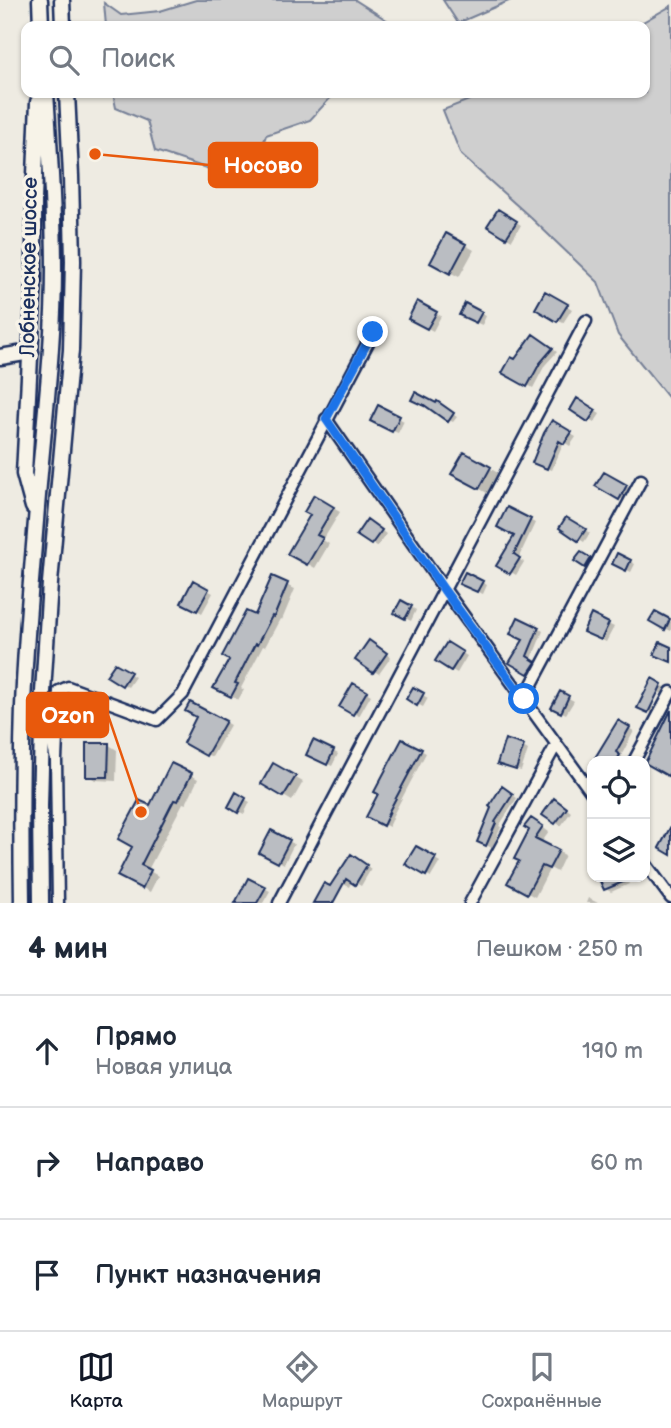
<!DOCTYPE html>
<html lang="ru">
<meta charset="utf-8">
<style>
body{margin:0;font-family:"Balsamiq Sans",sans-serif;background:#f2f2f3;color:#1f2937}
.controls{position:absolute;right:21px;bottom:21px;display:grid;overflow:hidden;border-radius:14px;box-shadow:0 2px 5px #0004}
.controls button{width:63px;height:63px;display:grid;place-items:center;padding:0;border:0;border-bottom:2px solid #e0e1e3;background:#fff;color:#1f2937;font:35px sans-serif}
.stop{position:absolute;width:21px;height:21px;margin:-16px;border:5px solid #1a73e8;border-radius:50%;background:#fff}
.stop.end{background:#1a73e8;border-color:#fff;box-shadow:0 2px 7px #0008}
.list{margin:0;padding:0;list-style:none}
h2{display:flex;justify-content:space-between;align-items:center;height:91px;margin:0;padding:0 28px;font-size:30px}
h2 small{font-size:23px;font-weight:400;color:#747a83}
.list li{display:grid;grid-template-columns:46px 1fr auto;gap:21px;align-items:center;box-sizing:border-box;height:112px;padding:0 28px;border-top:2px solid #e0e1e3}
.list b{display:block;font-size:26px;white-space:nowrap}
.list p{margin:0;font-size:23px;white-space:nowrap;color:#747a83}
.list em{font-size:23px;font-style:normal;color:#747a83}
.icon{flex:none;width:38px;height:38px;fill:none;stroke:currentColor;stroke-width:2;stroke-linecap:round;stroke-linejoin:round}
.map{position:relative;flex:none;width:671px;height:903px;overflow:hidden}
.search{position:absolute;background:#fff;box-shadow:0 2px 5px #0004;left:21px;right:21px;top:21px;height:77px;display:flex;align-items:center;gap:18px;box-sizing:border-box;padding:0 24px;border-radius:14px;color:#747a83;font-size:26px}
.sheet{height:427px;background:#fff}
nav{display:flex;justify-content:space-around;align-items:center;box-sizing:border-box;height:98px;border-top:2px solid #e0e1e3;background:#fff;font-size:19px;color:#747a83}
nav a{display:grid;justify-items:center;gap:4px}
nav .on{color:#111827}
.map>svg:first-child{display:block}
</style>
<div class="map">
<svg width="671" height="903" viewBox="0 0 671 903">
<rect width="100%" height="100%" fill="#eeebe2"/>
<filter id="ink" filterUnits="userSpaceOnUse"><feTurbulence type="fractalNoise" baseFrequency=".0143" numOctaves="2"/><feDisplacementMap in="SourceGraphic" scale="14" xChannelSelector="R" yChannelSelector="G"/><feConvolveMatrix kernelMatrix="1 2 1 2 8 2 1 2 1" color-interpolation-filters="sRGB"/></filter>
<g filter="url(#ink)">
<path fill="#cfcfcf" stroke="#757f96" stroke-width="2" d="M 196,0 L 355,0 L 396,26 L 106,26 L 104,3 L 121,15 L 160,11 Z
M 443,0 L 511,0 L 458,23 Z
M 671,6 L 671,401 L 618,335 L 598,282 L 530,217 L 461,155 L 443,110 L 487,93 L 645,93 L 645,26 L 636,26 Z
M 113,93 L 335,93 L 310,120 L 266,135 L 256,167 L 227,175 L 155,151 L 147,121 L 116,108 Z"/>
<path fill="#0003" d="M 498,211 L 521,225 L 512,240 L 489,226 Z
M 447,235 L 474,250 L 459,277 L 432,263 Z
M 546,294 L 572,309 L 563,323 L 537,308 Z
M 418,304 L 441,316 L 433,331 L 410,318 Z
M 466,306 L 486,316 L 482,325 L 466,318 Z
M 539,339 L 557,352 L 545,365 L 533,388 L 505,372 Z
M 578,401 L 600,414 L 594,423 L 572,410 Z
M 438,404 L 457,417 L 453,422 L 449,420 L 437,405 Z
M 379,408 L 404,421 L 398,433 L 377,424 Z
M 552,423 L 576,437 L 570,446 L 564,442 L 552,470 L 539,465 Z
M 465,454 L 498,473 L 487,493 L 454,474 Z
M 604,474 L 631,489 L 625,501 L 598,486 Z
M 314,497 L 340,512 L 323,540 L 329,544 L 315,568 L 290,553 L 312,515 Z
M 508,509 L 535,523 L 518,559 L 524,562 L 516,575 L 499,565 L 517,535 Z
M 567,519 L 590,533 L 584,542 L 561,528 Z
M 373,524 L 386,534 L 377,547 L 359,534 Z
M 618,555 L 635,564 L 631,572 L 614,563 Z
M 272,579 L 295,589 L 282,620 L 280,619 L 265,647 L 263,646 L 241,688 L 244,690 L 238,700 L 216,687 L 256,618 Z
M 482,582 L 487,585 L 483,594 L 466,586 Z
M 193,583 L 213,593 L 202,613 L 183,602 Z
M 402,602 L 416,610 L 411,621 L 396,613 Z
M 656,613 L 671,622 L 671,631 L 652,621 Z
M 592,616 L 614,627 L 606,642 L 585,631 Z
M 538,628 L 543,631 L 531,661 L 540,666 L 534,675 L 512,662 Z
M 448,644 L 467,656 L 457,673 L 437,661 Z
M 375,645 L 391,657 L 379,674 L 374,671 Z
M 115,665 L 135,677 L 128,687 L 109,676 Z
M 653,681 L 667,688 L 663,694 L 654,691 Z
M 354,685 L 371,695 L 359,716 L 342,707 Z
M 413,690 L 428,698 L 423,707 L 408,699 Z
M 561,694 L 574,701 L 566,714 L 553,707 Z
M 642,701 L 656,709 L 654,714 L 640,707 Z
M 191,704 L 230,725 L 212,757 L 185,743 L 198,717 Z
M 619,723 L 634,731 L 621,756 L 624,759 L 623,761 L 595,761 Z
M 403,741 L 426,753 L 392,817 L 393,818 L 389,827 L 369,817 Z
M 109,745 L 117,750 L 116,781 L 96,780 L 87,776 Z
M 523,747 L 528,750 L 521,771 L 504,766 Z
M 333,751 L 338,754 L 332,766 L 313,757 Z
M 274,766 L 303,782 L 292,801 L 263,784 Z
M 191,775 L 198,779 L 186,804 L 183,803 L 148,870 L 158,876 L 150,892 L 120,876 L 151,808 Z
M 502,788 L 517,798 L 499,826 L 501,827 L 492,848 L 484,844 Z
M 237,795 L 250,802 L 244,814 L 230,807 Z
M 559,803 L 571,812 L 561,826 L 544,814 Z
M 538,824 L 549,832 L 541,843 L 565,855 L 557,872 L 550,868 L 535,897 L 509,883 Z
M 272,832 L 294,844 L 284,864 L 262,852 Z
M 416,848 L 440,862 L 431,877 L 408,864 Z
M 351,856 L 371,869 L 361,886 L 352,881 L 349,887 L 336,880 Z
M 600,877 L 626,877 L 629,884 L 611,892 L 606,889 Z
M 249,880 L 270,891 L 263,903 L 238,903 Z
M 588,898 L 598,903 L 586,903 Z"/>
<path fill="#babdc2" stroke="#1b2f5e" stroke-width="2" d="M 498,209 L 517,221 L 506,238 L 487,226 Z
M 446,233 L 466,244 L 450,274 L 430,263 Z
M 545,291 L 568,304 L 557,322 L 535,309 Z
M 417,301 L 437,312 L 427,329 L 408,319 Z
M 465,303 L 482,312 L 476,323 L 459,315 Z
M 533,334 L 553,348 L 540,363 L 527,387 L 502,373 L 511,357 L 515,359 Z
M 415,392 L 436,403 L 437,401 L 454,413 L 448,422 L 424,405 L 424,406 L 411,400 Z
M 577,398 L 596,410 L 588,422 L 570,410 Z
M 378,405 L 400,416 L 392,432 L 370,421 Z
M 552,420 L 572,432 L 564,444 L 559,441 L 547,469 L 532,463 L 544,433 Z
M 464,452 L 491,467 L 479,489 L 451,474 Z
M 604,472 L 627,485 L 619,500 L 595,486 Z
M 314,495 L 334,507 L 317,535 L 323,538 L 307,565 L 287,554 L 310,515 L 304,512 Z
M 507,507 L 531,519 L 514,554 L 520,558 L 510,574 L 496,566 L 514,536 L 497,527 Z
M 566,517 L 586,529 L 578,541 L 559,528 Z
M 367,519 L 382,530 L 371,545 L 356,535 Z
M 581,552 L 591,558 L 585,568 L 574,561 Z
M 617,553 L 631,560 L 626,571 L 612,564 Z
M 465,572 L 483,581 L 477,592 L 459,584 Z
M 272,576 L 288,583 L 274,617 L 272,616 L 257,645 L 255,644 L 235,683 L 238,684 L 231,697 L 213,688 L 229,660 L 222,656 L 246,611 L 255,615 Z
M 193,580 L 209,589 L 197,611 L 181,603 Z
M 401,600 L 412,606 L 405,619 L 394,613 Z
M 655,611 L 670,619 L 665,630 L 649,621 Z
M 591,614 L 609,623 L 601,640 L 583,632 Z
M 518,617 L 539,627 L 527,656 L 536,662 L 528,674 L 509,663 L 523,640 L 510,634 Z
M 369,640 L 387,653 L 373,673 L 355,660 Z
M 447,642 L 463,652 L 451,671 L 435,661 Z
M 660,642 L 671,647 L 671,662 L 654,655 Z
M 115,663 L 131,672 L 122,686 L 106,676 Z
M 652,678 L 662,684 L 648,713 L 637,708 Z
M 353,683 L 367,691 L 353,715 L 339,707 Z
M 413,687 L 424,693 L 417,706 L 406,699 Z
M 560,691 L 569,696 L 561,713 L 551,708 Z
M 190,702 L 226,721 L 206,756 L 183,743 L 196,717 L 185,711 Z
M 671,710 L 671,770 L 668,776 L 645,763 Z
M 618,720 L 630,727 L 616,752 L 620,755 L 616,761 L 593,761 Z
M 402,739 L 422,749 L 388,813 L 389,813 L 383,826 L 366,817 L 378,794 L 374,792 Z
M 505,739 L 524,745 L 516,770 L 497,764 Z
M 313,740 L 334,750 L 327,765 L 306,755 Z
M 86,743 L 109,743 L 108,777 L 86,777 Z
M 171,763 L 192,773 L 178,801 L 174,800 L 141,865 L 151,870 L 142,889 L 117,876 L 132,847 L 118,839 L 139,800 L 150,805 Z
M 273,763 L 296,776 L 283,797 L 261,784 Z
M 502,786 L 513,794 L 495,822 L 496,823 L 486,846 L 477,842 L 491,808 L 489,806 Z
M 236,792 L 246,798 L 238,813 L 228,807 Z
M 554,798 L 567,808 L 555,824 L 542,815 Z
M 531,818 L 543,826 L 535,838 L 559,850 L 549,869 L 542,866 L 527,894 L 507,883 L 519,861 L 514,859 L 529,830 L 524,827 Z
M 671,826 L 671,855 L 659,848 Z
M 271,830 L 290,840 L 278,863 L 259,853 Z
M 416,846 L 436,857 L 426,876 L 405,864 Z
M 351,854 L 367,865 L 355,885 L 346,879 L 333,903 L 313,903 L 324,883 L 330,886 Z
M 598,877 L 635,877 L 604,890 Z
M 248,878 L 266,887 L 257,903 L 235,903 Z"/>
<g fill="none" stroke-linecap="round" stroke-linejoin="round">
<defs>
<path id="street" d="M 326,419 L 445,590 L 592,793
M 524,699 L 641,480
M 44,724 L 52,742 L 56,760 L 58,903
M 56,760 L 59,691 L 68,687 L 157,720 L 183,694 L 373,333
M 634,761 L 671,692
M 645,863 L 671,898
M 279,903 L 586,321
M 470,903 L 556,745"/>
<path id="secondary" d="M 40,0 L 41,26
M 62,0 L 63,26
M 0,357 L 31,352
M 33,507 L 24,474 L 34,280 L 34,199 L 38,102
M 22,903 C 21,838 21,772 23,707 C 25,645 31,583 36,521 C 42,437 54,353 54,268 C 54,209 50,151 46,93
M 41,903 L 40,806 L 43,692 L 50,583 L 71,350 L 73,261 L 71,176 L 67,93"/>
</defs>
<use href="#street" stroke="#1b2f5e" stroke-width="15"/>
<use href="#secondary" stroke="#1b2f5e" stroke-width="19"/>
<use href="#street" stroke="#f7f3e8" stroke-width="10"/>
<use href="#secondary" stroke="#f7f3e8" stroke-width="14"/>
</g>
</g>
<g fill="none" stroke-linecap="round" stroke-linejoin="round" filter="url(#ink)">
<path stroke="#1a73e8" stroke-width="9" d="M 373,332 L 326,419 L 444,590 L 524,699"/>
</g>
<g text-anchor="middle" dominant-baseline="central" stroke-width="7" stroke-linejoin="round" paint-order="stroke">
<g font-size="21" fill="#1b2f5e" stroke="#f7f3e8">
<text transform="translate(29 267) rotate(-89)">Лобненское шоссе</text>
</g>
</g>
<path fill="none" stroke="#e8590c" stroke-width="2.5" d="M95 154L209 165M141 812L108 715"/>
<g fill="#e8590c" stroke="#f7f3e8" stroke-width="2.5">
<circle cx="95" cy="154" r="7"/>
<circle cx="141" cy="812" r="7"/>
</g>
<g fill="#e8590c" stroke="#e8590c" stroke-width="2.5">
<rect x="209" y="143" width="108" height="44" rx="7"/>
<rect x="27" y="693" width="81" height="44" rx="7"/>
</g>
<g font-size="23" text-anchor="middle" font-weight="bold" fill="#fff">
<text x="263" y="173">Носово</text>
<text x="68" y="723">Ozon</text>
</g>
</svg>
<div class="controls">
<button><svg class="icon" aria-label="locate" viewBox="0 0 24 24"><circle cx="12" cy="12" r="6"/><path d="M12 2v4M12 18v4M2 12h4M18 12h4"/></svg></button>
<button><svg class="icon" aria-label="layers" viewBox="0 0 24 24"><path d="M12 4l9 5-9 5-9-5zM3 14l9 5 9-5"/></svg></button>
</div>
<div class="stop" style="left:524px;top:699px"></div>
<div class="stop end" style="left:373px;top:332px"></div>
<div class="search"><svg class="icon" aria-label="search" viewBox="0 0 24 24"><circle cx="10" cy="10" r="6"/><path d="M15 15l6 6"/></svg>Поиск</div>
</div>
<section class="sheet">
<h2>4 мин<small>Пешком · 250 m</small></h2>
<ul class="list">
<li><svg class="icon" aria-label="ahead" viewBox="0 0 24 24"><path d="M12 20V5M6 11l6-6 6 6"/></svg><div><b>Прямо</b><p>Новая улица</p></div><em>190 m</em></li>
<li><svg class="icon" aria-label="right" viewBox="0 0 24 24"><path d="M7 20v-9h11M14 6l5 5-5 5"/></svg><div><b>Направо</b></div><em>60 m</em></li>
<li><svg class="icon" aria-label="arrive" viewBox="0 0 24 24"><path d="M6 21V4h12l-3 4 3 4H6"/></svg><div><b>Пункт назначения</b></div></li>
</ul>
</section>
<nav>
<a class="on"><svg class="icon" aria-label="map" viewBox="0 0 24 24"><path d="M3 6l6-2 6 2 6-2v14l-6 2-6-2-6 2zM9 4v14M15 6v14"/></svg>Карта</a>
<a><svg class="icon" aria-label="directions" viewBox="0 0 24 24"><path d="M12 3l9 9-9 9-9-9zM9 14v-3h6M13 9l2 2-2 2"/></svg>Маршрут</a>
<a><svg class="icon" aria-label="saved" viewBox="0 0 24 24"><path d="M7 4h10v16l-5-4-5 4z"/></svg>Сохранённые</a>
</nav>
